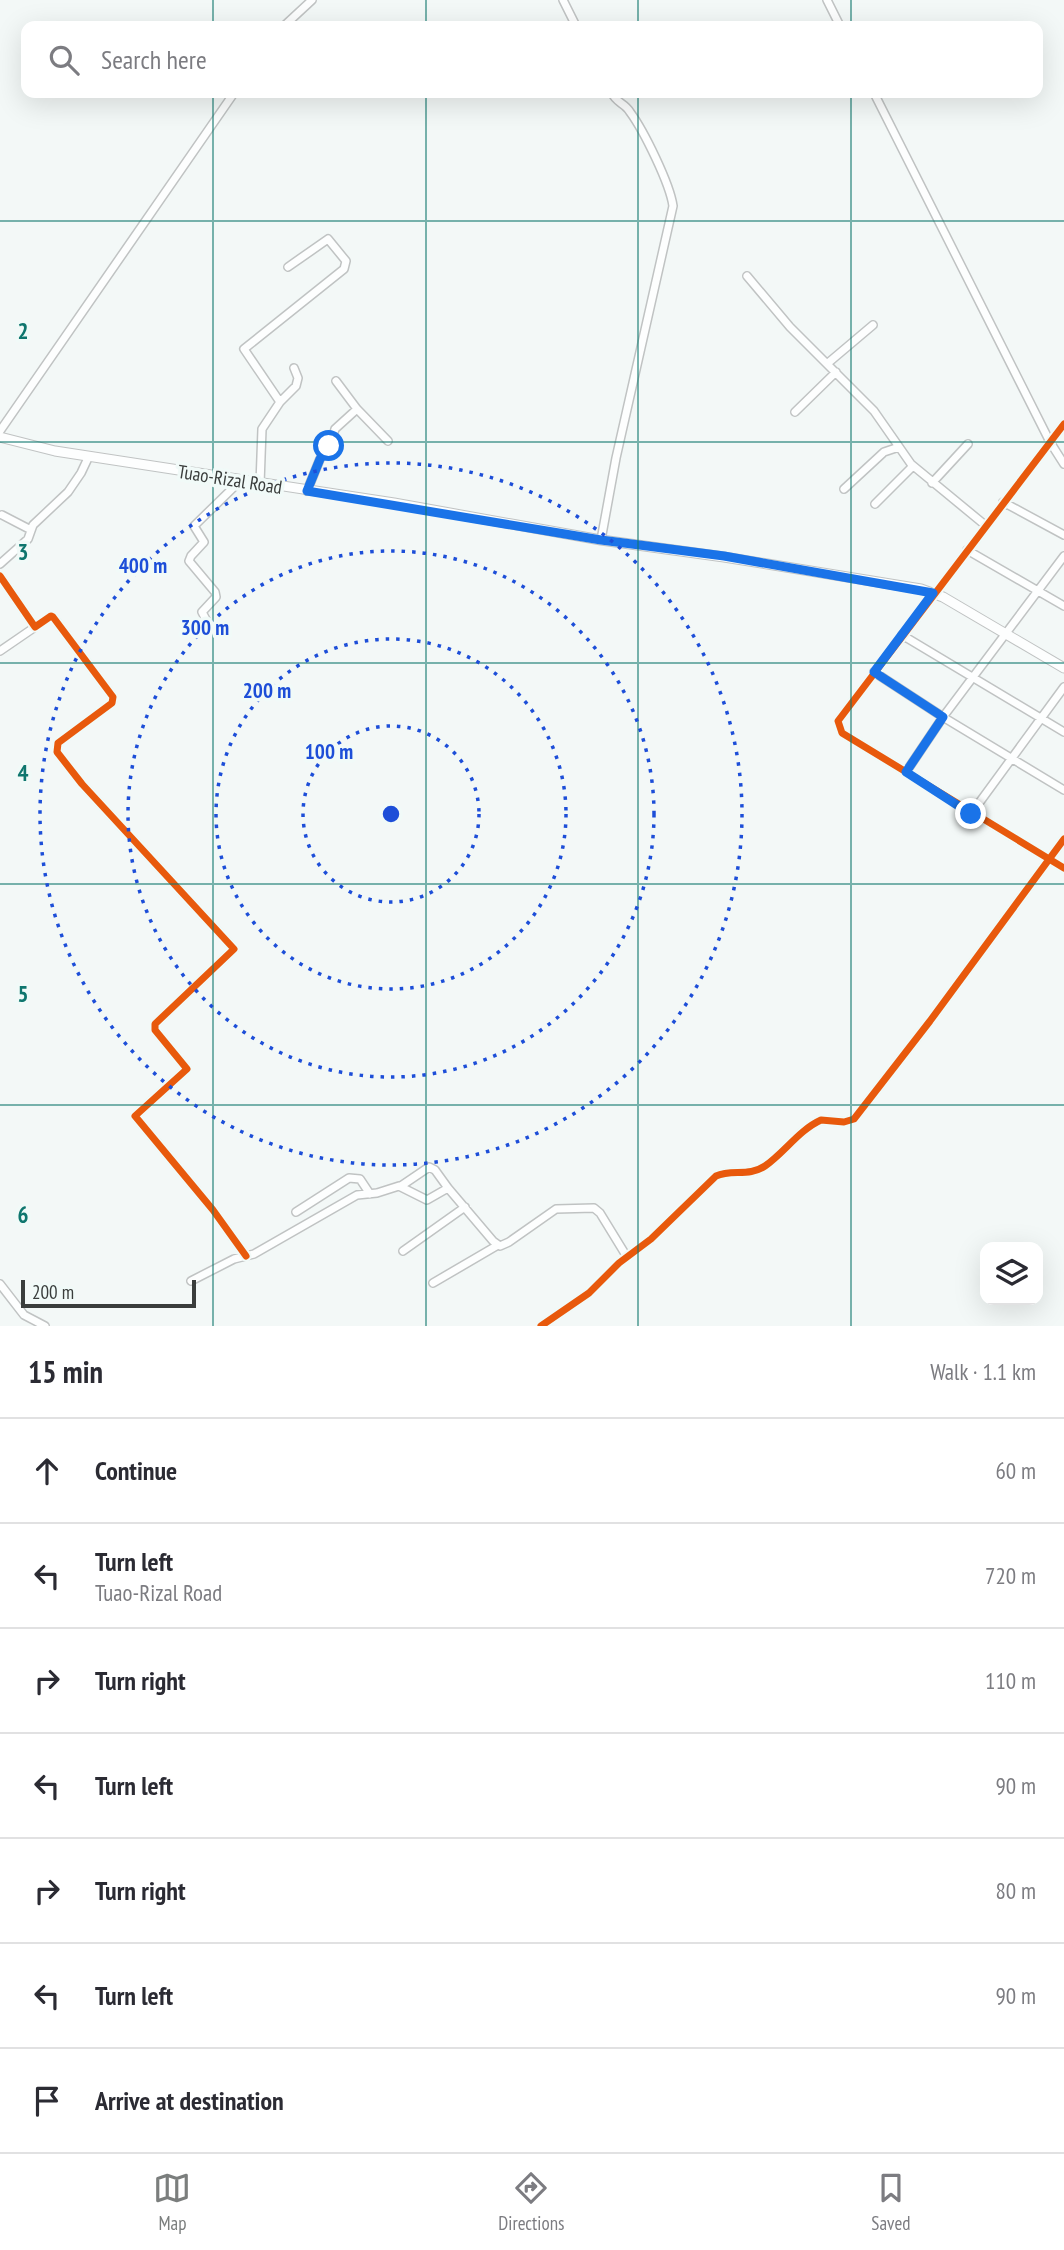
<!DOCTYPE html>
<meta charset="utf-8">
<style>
body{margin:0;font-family:"PT Sans Narrow",sans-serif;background:#f2f2f3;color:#2b2b33}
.controls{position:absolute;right:21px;bottom:21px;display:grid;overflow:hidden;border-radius:14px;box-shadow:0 7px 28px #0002}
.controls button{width:63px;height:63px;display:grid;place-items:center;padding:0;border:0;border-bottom:2px solid #e1e1e2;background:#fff;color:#2b2b33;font:35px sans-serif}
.scale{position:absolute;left:21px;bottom:18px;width:175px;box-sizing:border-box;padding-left:7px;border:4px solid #3a3d3c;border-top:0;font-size:19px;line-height:24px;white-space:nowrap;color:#3a3d3c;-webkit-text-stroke:5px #f1faf8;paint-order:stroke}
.stop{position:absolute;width:21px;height:21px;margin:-16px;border:5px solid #1a73e8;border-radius:50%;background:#fff}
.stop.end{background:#1a73e8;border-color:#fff;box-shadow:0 2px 7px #0008}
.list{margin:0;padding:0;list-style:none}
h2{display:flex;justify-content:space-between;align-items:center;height:91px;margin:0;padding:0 28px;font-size:30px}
h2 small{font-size:23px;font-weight:400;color:#7c7c81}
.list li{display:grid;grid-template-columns:46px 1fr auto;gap:21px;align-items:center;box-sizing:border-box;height:105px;padding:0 28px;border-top:2px solid #e1e1e2}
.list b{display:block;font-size:26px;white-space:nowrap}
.list p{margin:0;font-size:23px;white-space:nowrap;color:#7c7c81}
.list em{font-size:23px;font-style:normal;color:#7c7c81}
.icon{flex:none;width:38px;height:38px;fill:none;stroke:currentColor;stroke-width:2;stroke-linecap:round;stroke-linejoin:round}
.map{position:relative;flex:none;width:1064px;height:1326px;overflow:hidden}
.search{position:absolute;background:#fff;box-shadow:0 7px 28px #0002;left:21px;right:21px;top:21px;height:77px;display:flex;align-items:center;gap:18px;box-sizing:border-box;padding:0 24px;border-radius:14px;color:#7c7c81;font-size:26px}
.sheet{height:826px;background:#fff}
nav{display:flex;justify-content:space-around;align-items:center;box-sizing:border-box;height:98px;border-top:2px solid #e1e1e2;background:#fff;font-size:19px;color:#7c7c81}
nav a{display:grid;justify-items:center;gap:4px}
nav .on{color:#7b7e7d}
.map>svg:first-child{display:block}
</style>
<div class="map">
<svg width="1064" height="1326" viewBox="0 0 1064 1326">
<rect width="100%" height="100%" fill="#f3f8f7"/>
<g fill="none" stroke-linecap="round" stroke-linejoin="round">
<defs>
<path id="minor" d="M 563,0 L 576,26
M 827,0 L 840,26
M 284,26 L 312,0
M 874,93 L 1050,442 L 1064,464
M 747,276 L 790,327 L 874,411 L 911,464 L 985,525
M 828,363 L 873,325
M 336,381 L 357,409 L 388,441
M 280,402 L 244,349 L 344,269 L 346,261 L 328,239 L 288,267
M 795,412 L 836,372
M 1064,424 L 838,721 L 842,733 L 1064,868
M 0,431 L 234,93
M 932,483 L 968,444
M 260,484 L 262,429 L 280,402 L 296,386 L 298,378 L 294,368
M 844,489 L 884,452 L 899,447
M 307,491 L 320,459 L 331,443 L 335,429 L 357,409
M 1003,502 L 1064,535
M 875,504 L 913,466
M 2,515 L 31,530
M 601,540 L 616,458 L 673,206 C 670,184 644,131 630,112 C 625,103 616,103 612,93
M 967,550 L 1064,606
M 0,564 L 28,539 L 33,525 L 68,492 L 81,473 L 89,456
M 0,576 L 35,627 L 51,616 L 53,617 L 113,697 L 112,703 L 58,743 L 57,752 L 82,784 L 234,949 L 155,1024 L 155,1030 L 187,1069 L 135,1116 L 213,1210 L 246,1256
M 210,627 L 202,612 L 216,597 L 215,592 L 189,561 L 191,556 L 204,542 L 194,526 L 240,481
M 902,635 L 1064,732
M 0,651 L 35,627
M 874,672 L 943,717 L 1064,790
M 906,772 L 943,717 L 1064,556
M 971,814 L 1064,687
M 401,1186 L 429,1167 L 435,1170 L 448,1188
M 296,1212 L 349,1178 L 360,1179 L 370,1194
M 403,1251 L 465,1207
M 191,1281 L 234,1259 L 254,1254 L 357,1195 L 377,1193 L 399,1186 L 427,1200 L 448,1188 L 493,1241 L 500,1246 L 509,1242 L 556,1209 L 594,1208 L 600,1213 L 627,1257
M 433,1283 L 498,1245
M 0,1284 L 24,1315 L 45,1326
M 541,1326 L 589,1293 L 619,1263 L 651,1239 L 716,1176 C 732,1169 749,1177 765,1166 C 784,1153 799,1130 821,1120 L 844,1122 L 854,1119 L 930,1021 L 1064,839"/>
<path id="major" d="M 0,437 L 55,451 L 394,503 L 601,540 L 724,557 L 921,589 L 943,597 L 1064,668"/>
</defs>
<use href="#minor" stroke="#c0c3c3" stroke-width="10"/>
<use href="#major" stroke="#c0c3c3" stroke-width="11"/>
<use href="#minor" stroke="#fdfefe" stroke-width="7"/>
<use href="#major" stroke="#fdfefe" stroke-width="9"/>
<defs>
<path id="cycleway" d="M 1064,424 L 838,721 L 842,733 L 1064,868
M 0,576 L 35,627 L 51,616 L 53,617 L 113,697 L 112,703 L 58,743 L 57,752 L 82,784 L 234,949 L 155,1024 L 155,1030 L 187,1069 L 135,1116 L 213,1210 L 246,1256
M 541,1326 L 589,1293 L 619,1263 L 651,1239 L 716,1176 C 732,1169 749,1177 765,1166 C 784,1153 799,1130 821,1120 L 844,1122 L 854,1119 L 930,1021 L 1064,839"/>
</defs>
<use href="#cycleway" stroke="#f1faf8" stroke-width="11"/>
<use href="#cycleway" stroke="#e8590c" stroke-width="7"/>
</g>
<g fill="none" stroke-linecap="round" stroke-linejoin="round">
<path stroke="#1a73e8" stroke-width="9" d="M 329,446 L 320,459 L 307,491 L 601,540 L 724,556 L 933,593 L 874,672 L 943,717 L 906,772 L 971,814"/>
</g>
<path fill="none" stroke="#0f766e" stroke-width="2" stroke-opacity="0.55" d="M 213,0 L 213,26M 426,0 L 426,26M 638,0 L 638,26M 851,0 L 851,26M 213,93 L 213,1326M 426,93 L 426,1326M 638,93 L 638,1326M 851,93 L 851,1326M 0,221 L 1064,221M 0,442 L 1064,442M 0,663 L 1064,663M 0,884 L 1064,884M 0,1105 L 1064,1105"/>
<g fill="none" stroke="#1d4ed8" stroke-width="3.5" stroke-dasharray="3.5 7">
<circle cx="391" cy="814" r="88"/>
<circle cx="391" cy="814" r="175"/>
<circle cx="391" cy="814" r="263"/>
<circle cx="391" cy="814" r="351"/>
</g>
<g text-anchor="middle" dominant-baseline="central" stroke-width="7" stroke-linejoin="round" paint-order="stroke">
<g font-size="19" fill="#3a3d3c" stroke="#f1faf8">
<text transform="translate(230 479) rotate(9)">Tuao-Rizal Road</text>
</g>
</g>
<g font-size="23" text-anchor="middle" font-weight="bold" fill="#0f766e" stroke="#f1faf8" stroke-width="7" stroke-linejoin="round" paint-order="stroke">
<text x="23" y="339">2</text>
<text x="23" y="560">3</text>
<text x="23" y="781">4</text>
<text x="23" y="1002">5</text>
<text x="23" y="1223">6</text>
</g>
<circle cx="391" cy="814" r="10" fill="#1d4ed8" stroke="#f1faf8" stroke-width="3.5"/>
<g font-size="21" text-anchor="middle" font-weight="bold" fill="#1d4ed8" stroke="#f1faf8" stroke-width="7" stroke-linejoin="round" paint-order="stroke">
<text x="143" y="573">400 m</text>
<text x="205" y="635">300 m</text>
<text x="267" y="698">200 m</text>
<text x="329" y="759">100 m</text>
</g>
</svg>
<div class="controls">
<button><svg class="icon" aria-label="layers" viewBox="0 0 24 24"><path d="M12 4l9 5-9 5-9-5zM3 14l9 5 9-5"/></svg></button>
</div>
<div class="scale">200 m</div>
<div class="stop" style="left:329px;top:446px"></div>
<div class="stop end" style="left:971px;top:814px"></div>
<div class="search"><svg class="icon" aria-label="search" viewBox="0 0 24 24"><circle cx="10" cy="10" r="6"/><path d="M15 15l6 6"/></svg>Search here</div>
</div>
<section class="sheet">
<h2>15 min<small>Walk · 1.1 km</small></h2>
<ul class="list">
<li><svg class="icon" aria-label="ahead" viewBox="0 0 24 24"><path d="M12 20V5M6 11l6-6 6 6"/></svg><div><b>Continue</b></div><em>60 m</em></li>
<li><svg class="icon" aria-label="left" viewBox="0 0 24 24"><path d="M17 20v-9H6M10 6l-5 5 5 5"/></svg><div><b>Turn left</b><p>Tuao-Rizal Road</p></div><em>720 m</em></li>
<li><svg class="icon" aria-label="right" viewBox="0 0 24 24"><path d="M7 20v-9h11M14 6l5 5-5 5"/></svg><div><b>Turn right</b></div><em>110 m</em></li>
<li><svg class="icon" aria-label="left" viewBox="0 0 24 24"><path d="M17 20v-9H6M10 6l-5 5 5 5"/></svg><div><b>Turn left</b></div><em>90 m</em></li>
<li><svg class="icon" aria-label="right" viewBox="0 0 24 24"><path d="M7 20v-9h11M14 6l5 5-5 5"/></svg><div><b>Turn right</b></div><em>80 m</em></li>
<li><svg class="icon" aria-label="left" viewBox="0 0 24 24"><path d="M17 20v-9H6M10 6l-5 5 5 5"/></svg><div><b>Turn left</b></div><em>90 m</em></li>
<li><svg class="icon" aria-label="arrive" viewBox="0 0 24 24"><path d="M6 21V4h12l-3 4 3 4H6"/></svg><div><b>Arrive at destination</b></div></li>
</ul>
</section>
<nav>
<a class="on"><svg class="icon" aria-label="map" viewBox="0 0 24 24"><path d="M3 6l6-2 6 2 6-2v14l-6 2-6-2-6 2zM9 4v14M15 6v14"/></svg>Map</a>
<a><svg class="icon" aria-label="directions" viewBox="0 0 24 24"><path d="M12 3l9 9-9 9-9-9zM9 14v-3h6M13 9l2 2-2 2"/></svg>Directions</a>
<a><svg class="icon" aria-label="saved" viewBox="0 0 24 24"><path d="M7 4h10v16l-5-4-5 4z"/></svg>Saved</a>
</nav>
